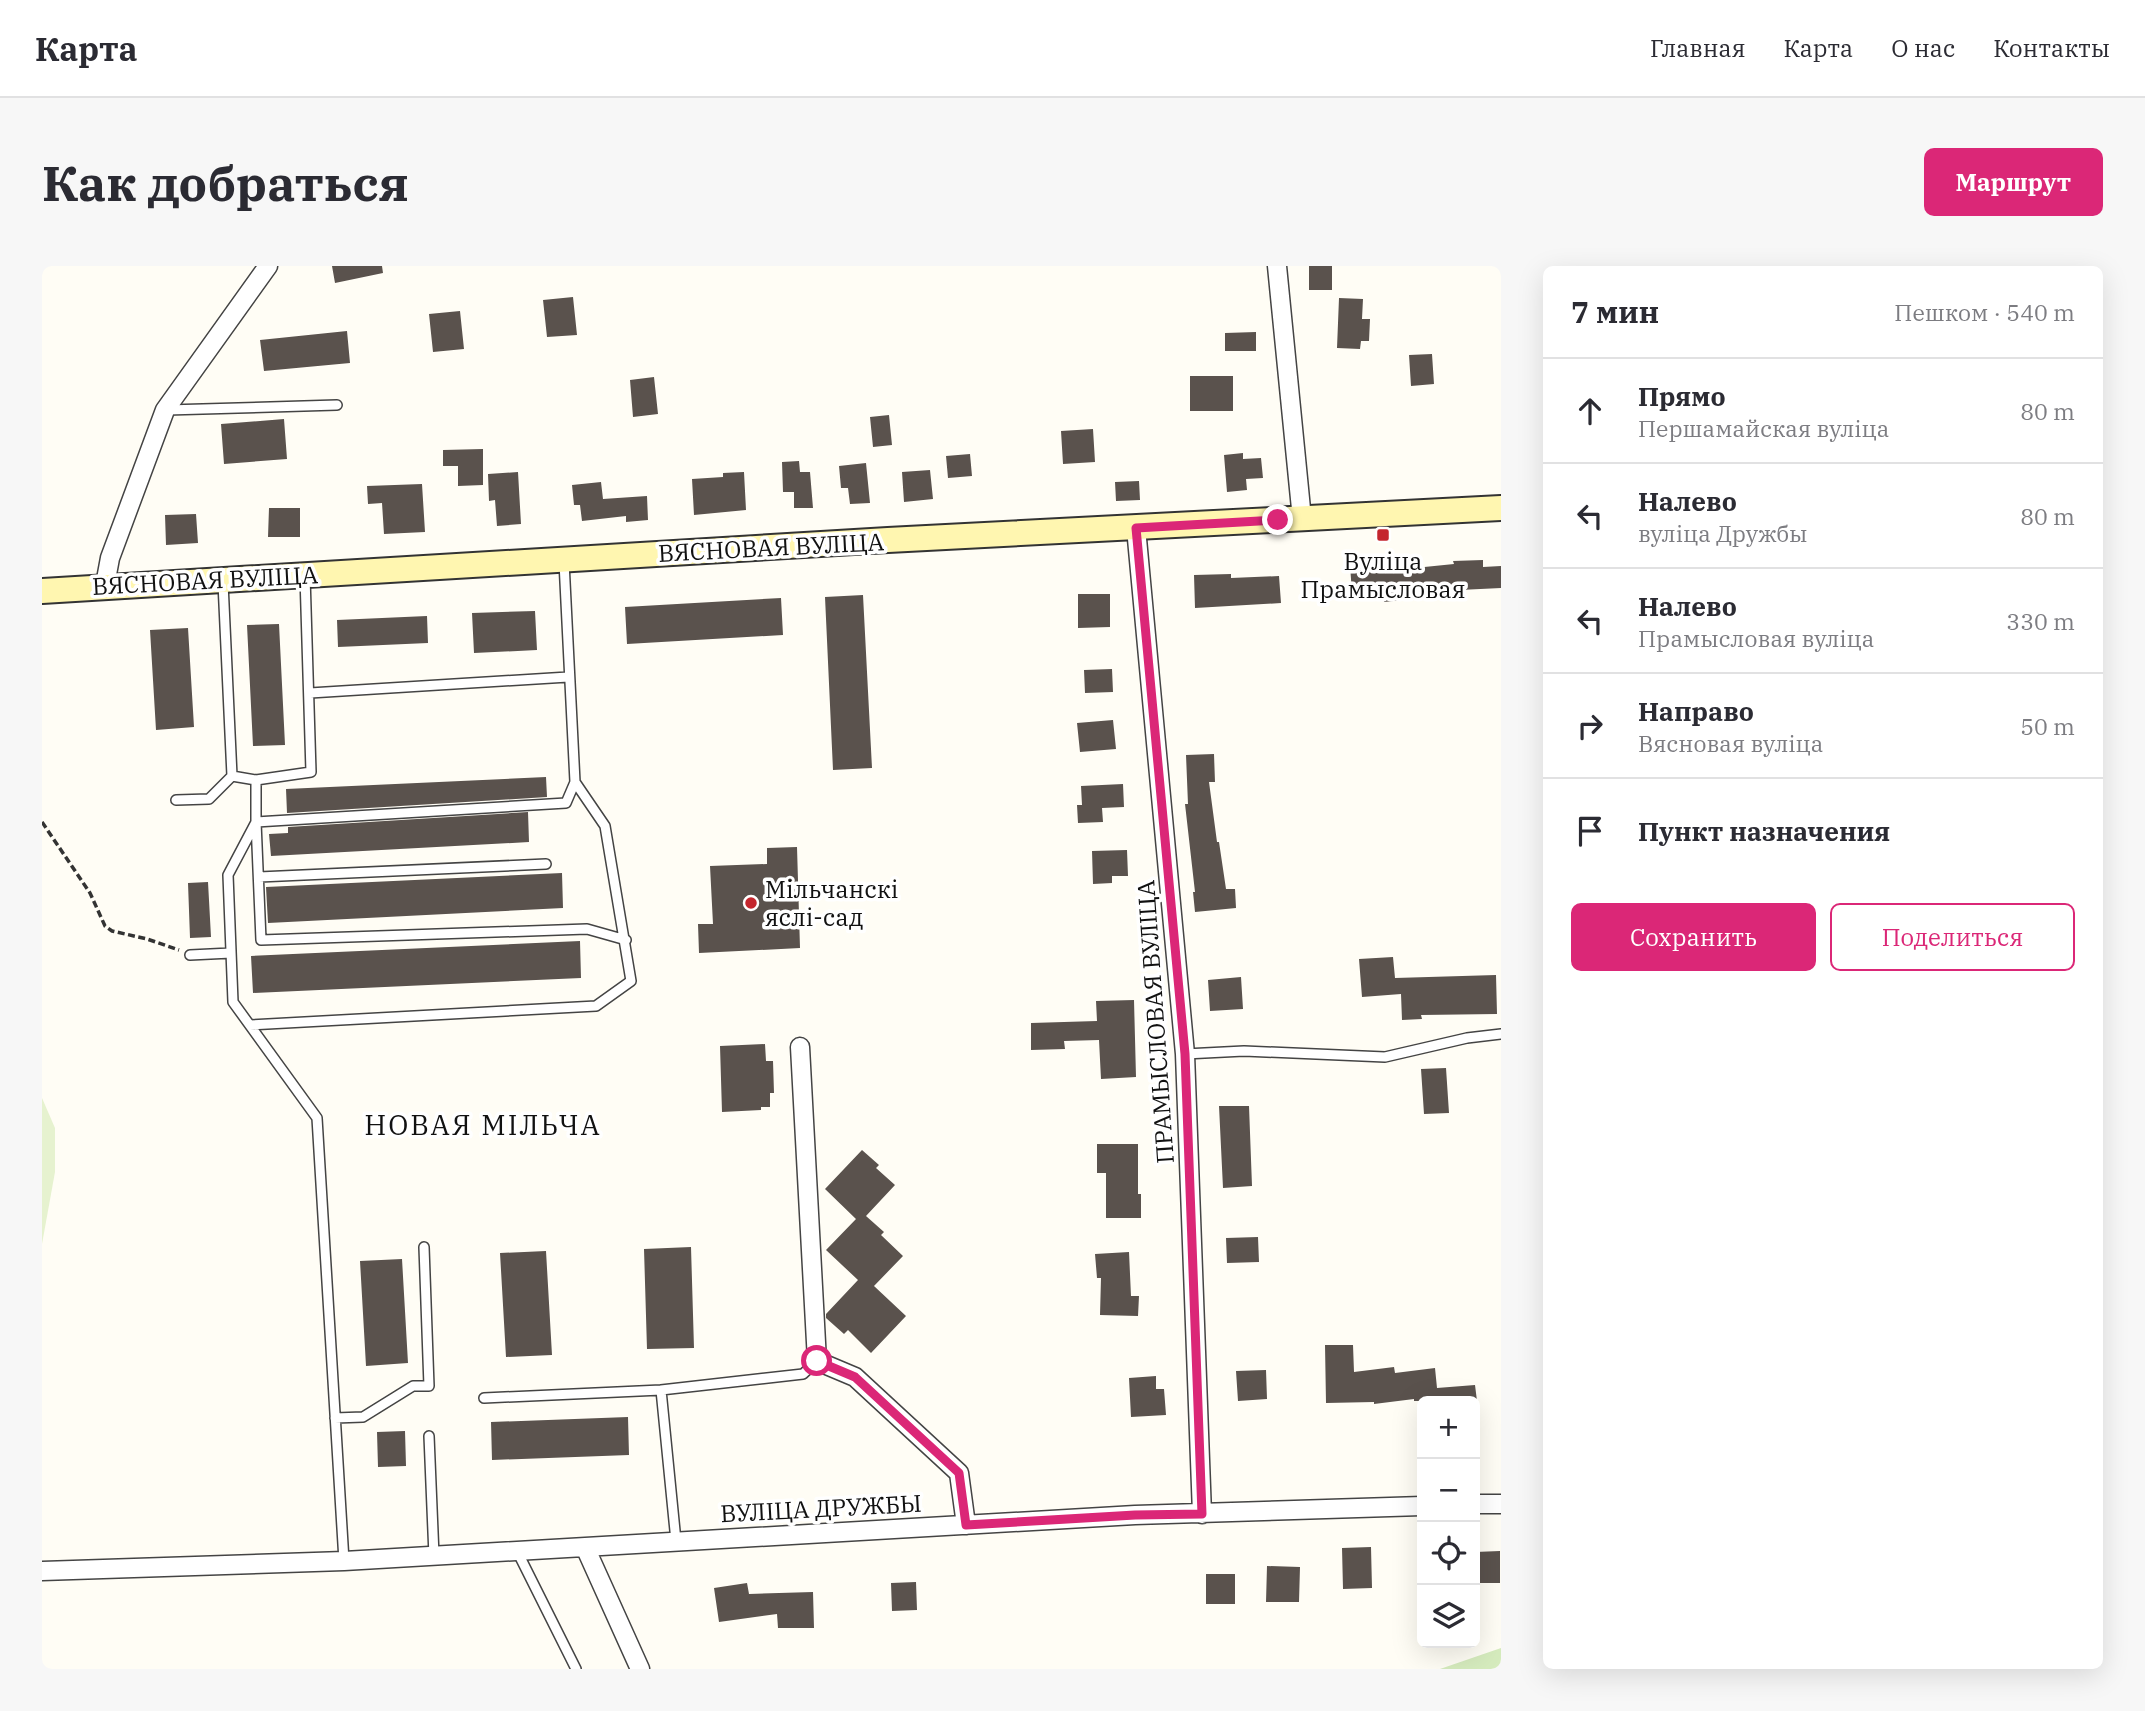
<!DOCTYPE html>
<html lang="ru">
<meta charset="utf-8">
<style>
body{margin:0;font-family:"IBM Plex Serif",serif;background:#f7f7f7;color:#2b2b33}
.controls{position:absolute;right:21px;bottom:21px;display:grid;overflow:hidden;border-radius:10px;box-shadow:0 7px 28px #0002}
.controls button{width:63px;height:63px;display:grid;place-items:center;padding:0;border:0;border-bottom:2px solid #e1e1e2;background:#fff;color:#2b2b33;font:35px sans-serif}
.stop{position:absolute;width:21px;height:21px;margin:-16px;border:5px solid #db2777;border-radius:50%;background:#fff}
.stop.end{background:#db2777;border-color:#fff;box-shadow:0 2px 7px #0008}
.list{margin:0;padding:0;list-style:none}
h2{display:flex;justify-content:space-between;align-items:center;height:91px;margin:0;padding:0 28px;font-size:30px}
h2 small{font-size:23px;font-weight:400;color:#7c7c81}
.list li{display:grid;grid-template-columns:46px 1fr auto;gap:21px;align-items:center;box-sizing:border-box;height:105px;padding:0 28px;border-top:2px solid #e1e1e2}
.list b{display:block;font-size:26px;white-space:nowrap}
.list p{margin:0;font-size:23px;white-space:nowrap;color:#7c7c81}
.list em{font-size:23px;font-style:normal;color:#7c7c81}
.actions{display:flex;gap:14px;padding:21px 28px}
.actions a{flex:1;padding:16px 0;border:2px solid #db2777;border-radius:10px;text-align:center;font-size:24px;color:#db2777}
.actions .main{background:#db2777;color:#fff}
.icon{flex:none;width:38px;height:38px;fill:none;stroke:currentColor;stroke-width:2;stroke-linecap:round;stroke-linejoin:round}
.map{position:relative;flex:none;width:1459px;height:1403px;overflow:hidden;border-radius:10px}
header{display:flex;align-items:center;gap:42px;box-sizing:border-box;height:98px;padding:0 35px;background:#fff;border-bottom:2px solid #e1e1e2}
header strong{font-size:33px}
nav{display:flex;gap:38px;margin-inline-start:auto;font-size:24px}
.intro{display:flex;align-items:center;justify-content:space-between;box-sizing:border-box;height:168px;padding:0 42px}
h1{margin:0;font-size:49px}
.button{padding:18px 32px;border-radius:10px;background:#db2777;color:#fff;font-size:24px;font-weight:700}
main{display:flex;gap:42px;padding:0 42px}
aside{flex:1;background:#fff;border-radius:10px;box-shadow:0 7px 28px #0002}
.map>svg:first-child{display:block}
</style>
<header>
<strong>Карта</strong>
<nav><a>Главная</a><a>Карта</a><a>О нас</a><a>Контакты</a></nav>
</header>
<div class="intro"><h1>Как добраться</h1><a class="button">Маршрут</a></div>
<main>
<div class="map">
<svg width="1459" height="1403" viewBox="0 0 1459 1403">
<rect width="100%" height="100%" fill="#fffdf5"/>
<path fill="#d5ebbd" d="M 1459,1382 L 1459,1403 L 1398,1403 Z"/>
<path fill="#e6f2cf" d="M 0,832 L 13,862 L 13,906 L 0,978 Z"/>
<path fill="#5a524d" d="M 290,0 L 340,0 L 341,7 L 293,17 Z
M 1267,0 L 1290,0 L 1290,24 L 1267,24 Z
M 531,31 L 535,69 L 505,71 L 501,34 Z
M 1297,32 L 1321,33 L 1320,53 L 1328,53 L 1327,75 L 1319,75 L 1318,83 L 1295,82 Z
M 418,45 L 422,83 L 391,86 L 387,48 Z
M 305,65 L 308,97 L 222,105 L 218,74 Z
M 1214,66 L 1214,85 L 1183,85 L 1183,67 Z
M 1390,88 L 1392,118 L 1369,120 L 1367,89 Z
M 1148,110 L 1191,110 L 1191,145 L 1148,145 Z
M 612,111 L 616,148 L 591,151 L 588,114 Z
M 847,149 L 850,179 L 831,181 L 828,151 Z
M 242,153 L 245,193 L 182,198 L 179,158 Z
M 1051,163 L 1053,196 L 1021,198 L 1019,165 Z
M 441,183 L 441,219 L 416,220 L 416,200 L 401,200 L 401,184 Z
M 1201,187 L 1201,193 L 1219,192 L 1221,212 L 1204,213 L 1205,224 L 1185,226 L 1182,189 Z
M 928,188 L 930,210 L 906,212 L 904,190 Z
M 757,195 L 758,206 L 768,206 L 771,242 L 752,242 L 752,226 L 741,226 L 740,196 Z
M 824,197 L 828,237 L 808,238 L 806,222 L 799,222 L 797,200 Z
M 888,204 L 891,233 L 862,236 L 860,206 Z
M 476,206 L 479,258 L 455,260 L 453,234 L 447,235 L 446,208 Z
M 702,206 L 704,244 L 652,249 L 650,213 L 681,211 L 681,207 Z
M 1097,215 L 1098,234 L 1074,235 L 1073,216 Z
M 559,216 L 561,233 L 605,230 L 606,254 L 584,256 L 584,250 L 540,255 L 538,239 L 532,239 L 530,219 Z
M 380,218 L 383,266 L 342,268 L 340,237 L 326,238 L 325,220 Z
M 227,242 L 258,242 L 258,271 L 226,271 Z
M 154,248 L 156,277 L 124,279 L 123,249 Z
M 1441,294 L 1441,301 L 1459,300 L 1459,322 L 1397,325 L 1397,330 L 1342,336 L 1341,325 L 1310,327 L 1308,299 L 1333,298 L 1333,306 L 1412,298 L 1411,295 Z
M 1189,308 L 1189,312 L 1237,310 L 1239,337 L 1153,342 L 1152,309 Z
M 1036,328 L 1068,328 L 1068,361 L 1036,362 Z
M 821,329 L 830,502 L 791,504 L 783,331 Z
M 739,332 L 741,369 L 585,378 L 583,341 Z
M 493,345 L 495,384 L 432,387 L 430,347 Z
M 385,350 L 386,377 L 296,381 L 295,354 Z
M 237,358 L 243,479 L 211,480 L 205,359 Z
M 146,362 L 152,461 L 114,464 L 108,364 Z
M 1070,403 L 1071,426 L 1043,427 L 1042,404 Z
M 1071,454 L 1074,483 L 1038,486 L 1035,457 Z
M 1172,488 L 1173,516 L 1167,516 L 1175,576 L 1177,576 L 1184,623 L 1193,623 L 1194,642 L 1153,646 L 1151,626 L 1153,626 L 1143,538 L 1146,538 L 1144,489 Z
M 504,511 L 505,531 L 245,547 L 244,523 Z
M 1081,518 L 1082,541 L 1060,542 L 1061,556 L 1036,557 L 1035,539 L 1040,539 L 1039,520 Z
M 486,546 L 487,576 L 229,590 L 227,568 L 246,567 L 246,561 Z
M 755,581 L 758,682 L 657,687 L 656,658 L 671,658 L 668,600 L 725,598 L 725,582 Z
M 1085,584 L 1086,610 L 1070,610 L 1070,617 L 1051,618 L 1050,585 Z
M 520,607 L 521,642 L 226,657 L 224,621 Z
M 166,616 L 169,671 L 148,672 L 146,617 Z
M 538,675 L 539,712 L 211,727 L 209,690 Z
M 1351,691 L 1353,712 L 1454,709 L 1455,748 L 1379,749 L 1380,753 L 1360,754 L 1359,728 L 1320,731 L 1317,693 Z
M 1199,711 L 1201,743 L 1168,745 L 1166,714 Z
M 1092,734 L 1094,811 L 1059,813 L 1057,774 L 1022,775 L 1023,783 L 989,784 L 989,757 L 1055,755 L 1054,735 Z
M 723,778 L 724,795 L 731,795 L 732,827 L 728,827 L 728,841 L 719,841 L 719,844 L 680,846 L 678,780 Z
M 1404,802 L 1407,847 L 1382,848 L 1379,803 Z
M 1177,840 L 1207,840 L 1210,920 L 1181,922 Z
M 1055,878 L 1096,878 L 1096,928 L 1099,928 L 1099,952 L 1064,952 L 1064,907 L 1055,907 Z
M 820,884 L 837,899 L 834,902 L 853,919 L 824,950 L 842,966 L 839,969 L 861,990 L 832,1020 L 864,1050 L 829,1087 L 806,1064 L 802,1068 L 784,1052 L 784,1048 L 816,1014 L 784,984 L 814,953 L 783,923 Z
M 1216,971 L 1217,996 L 1185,997 L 1184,972 Z
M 649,981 L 652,1082 L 605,1083 L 602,983 Z
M 504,985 L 510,1089 L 464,1091 L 458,987 Z
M 1087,986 L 1089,1030 L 1097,1030 L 1096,1050 L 1058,1049 L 1059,1012 L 1055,1012 L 1053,988 Z
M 360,993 L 366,1097 L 324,1100 L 318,995 Z
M 1283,1079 L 1311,1079 L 1312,1106 L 1352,1101 L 1353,1107 L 1393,1102 L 1395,1122 L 1433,1119 L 1435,1135 L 1372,1135 L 1372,1133 L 1332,1138 L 1332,1136 L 1284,1137 Z
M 1224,1104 L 1225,1133 L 1196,1135 L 1194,1105 Z
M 1114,1110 L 1114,1123 L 1122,1123 L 1124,1149 L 1089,1151 L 1087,1112 Z
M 586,1151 L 587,1189 L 450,1194 L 449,1156 Z
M 363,1165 L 364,1200 L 336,1201 L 335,1166 Z
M 1329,1281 L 1330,1322 L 1301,1323 L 1300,1282 Z
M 1458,1285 L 1458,1317 L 1433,1317 L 1433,1286 Z
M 1225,1300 L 1258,1301 L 1257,1336 L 1224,1336 Z
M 1164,1308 L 1193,1308 L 1193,1338 L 1164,1338 Z
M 874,1316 L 875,1344 L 850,1345 L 849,1317 Z
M 705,1317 L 707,1328 L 771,1326 L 772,1362 L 736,1362 L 735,1348 L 677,1356 L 672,1322 Z"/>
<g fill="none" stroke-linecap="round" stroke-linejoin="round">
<defs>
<path id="lane" d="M 125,144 L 295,139
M 181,317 L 190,510 L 214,514 L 269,506 L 263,310
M 268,427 L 526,411
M 214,514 L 214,556 L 186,609 L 191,736 L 275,852 L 302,1295
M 533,516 L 524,537 L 214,556 L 219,674 L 545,663 L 584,674
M 134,534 L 167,533 L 190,510
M 217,611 L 504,598
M 148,689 L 189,687
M 208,759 L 554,740 L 589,715 L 563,560 L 533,516 L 522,296
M 1143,788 L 1202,785 L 1343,791 L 1425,772 L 1459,768
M 619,1124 L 761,1108 L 775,1095
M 442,1132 L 619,1124 L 634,1275
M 293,1152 L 321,1151 L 371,1120 L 387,1120 L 382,981
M 387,1170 L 392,1290
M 475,1285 L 534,1403"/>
<path id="street" d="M 1235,0 L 1260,253
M 1094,262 L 1143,788 L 1160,1248
M 63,319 L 68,292 L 123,144 L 226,0
M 758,781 L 775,1095 L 813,1111 L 917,1207 L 924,1259
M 1433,1238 L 1459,1238
M 543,1281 L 598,1403
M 0,1305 L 302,1295 L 1093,1249 L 1380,1240"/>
<path id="secondary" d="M 0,325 L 846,274 L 1459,242"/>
</defs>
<use href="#lane" stroke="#444" stroke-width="12"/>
<use href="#street" stroke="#444" stroke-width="21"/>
<use href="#secondary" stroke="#333" stroke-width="28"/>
<path stroke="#333" stroke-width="3.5" stroke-dasharray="7 3.5" stroke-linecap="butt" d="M 0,556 L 48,627 L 63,660 L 70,665 L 105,673 L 137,684"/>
<use href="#lane" stroke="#fff" stroke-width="9"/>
<use href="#street" stroke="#fff" stroke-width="18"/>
<use href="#secondary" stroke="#fff6b0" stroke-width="24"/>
</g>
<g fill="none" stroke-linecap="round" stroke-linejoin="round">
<path stroke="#db2777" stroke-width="9" d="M 775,1095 L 813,1111 L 917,1207 L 924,1259 L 1093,1249 L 1160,1248 L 1143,788 L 1094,262 L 1236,254"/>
</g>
<g fill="#c4262e" stroke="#fff" stroke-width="2.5">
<rect x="1334" y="262" width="14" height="14" rx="3.5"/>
<circle cx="709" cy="637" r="7"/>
</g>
<g text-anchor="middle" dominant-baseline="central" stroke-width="7" stroke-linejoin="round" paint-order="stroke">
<g font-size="24" fill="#111" stroke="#fff">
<text transform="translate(729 281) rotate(-3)">ВЯСНОВАЯ ВУЛІЦА</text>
<text transform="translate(163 314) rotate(-3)">ВЯСНОВАЯ ВУЛІЦА</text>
<text transform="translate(1113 756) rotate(-94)">ПРАМЫСЛОВАЯ ВУЛІЦА</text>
<text transform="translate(779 1242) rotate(-3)">ВУЛІЦА ДРУЖБЫ</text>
</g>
<g font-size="24" fill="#111" stroke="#fff">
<text x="1341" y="295">Вуліца<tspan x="1341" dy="28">Прамысловая</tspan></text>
<text x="723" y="623" text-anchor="start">Мільчанскі<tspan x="723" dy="28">яслі-сад</tspan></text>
</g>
<g font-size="28" letter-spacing="2" fill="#111" stroke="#fff">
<text x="441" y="858">НОВАЯ МІЛЬЧА</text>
</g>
</g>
</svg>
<div class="controls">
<button>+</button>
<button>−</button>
<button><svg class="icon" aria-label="locate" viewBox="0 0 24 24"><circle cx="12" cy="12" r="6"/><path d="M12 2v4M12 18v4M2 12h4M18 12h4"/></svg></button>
<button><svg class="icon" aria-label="layers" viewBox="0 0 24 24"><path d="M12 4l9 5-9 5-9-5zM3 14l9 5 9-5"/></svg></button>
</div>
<div class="stop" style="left:775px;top:1095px"></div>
<div class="stop end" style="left:1236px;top:254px"></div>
</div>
<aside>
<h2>7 мин<small>Пешком · 540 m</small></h2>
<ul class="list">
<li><svg class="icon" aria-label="ahead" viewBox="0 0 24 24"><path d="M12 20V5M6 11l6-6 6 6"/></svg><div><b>Прямо</b><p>Першамайская вуліца</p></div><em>80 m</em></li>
<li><svg class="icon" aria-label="left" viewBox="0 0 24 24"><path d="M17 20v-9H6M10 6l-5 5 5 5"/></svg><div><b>Налево</b><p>вуліца Дружбы</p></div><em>80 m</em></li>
<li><svg class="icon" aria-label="left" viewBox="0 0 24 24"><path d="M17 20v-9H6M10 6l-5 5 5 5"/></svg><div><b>Налево</b><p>Прамысловая вуліца</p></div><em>330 m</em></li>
<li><svg class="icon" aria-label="right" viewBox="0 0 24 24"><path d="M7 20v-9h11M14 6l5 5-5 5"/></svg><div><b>Направо</b><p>Вясновая вуліца</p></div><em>50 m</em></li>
<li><svg class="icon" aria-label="arrive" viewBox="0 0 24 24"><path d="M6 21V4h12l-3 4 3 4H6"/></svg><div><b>Пункт назначения</b></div></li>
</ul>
<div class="actions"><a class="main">Сохранить</a><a>Поделиться</a></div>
</aside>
</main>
